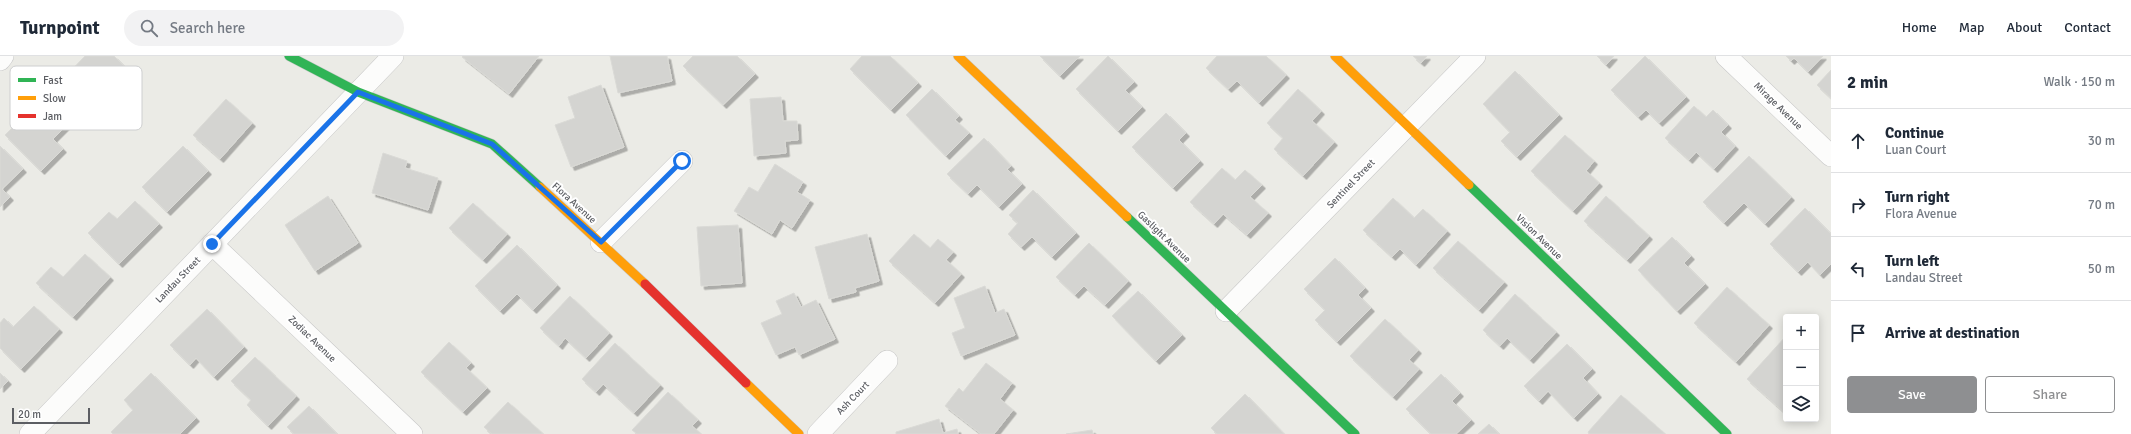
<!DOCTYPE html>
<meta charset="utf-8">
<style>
body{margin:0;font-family:Signika,sans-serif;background:#f2f2f3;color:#1f2937}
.controls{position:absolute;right:12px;bottom:12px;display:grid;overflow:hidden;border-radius:4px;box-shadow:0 2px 10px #0003}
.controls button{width:36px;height:36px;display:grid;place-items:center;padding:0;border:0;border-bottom:1px solid #e0e1e3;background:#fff;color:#1f2937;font:20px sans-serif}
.scale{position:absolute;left:12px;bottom:10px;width:78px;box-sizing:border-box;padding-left:4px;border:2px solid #5c5e63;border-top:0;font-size:11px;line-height:14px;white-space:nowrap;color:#5c5e63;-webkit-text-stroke:3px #fff;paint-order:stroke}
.stop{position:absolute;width:12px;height:12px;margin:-9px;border:3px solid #1a73e8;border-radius:50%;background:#fff}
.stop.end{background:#1a73e8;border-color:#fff;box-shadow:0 1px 4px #0008}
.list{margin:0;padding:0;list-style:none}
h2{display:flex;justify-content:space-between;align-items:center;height:52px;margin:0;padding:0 16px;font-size:17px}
h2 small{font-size:13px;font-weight:400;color:#747a83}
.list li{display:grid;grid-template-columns:26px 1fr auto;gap:12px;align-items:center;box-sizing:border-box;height:64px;padding:0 16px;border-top:1px solid #e0e1e3}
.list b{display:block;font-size:15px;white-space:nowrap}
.list p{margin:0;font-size:13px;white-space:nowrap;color:#747a83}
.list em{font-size:13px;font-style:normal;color:#747a83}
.actions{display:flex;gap:8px;padding:12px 16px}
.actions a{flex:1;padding:9px 0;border:1px solid #8e8f91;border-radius:4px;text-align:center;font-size:14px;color:#8e8f91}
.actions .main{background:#8e8f91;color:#fff}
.icon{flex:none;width:22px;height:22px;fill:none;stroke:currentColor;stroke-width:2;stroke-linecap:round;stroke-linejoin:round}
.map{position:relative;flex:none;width:1831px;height:378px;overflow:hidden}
header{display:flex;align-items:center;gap:24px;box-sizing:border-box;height:56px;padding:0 20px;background:#fff;border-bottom:1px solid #e0e1e3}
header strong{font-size:19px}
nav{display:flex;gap:22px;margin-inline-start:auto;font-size:14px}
.search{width:280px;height:36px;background:#f2f2f3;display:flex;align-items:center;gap:10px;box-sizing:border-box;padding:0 14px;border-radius:22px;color:#747a83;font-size:15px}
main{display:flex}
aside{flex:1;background:#fff}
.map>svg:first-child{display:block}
</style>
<header>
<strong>Turnpoint</strong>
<div class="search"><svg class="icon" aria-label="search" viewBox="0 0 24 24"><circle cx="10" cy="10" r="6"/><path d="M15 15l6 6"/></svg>Search here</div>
<nav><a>Home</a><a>Map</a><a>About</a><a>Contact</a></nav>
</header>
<main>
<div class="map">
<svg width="1831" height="378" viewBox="0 0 1831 378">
<defs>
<filter id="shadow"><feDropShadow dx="3.5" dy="3.5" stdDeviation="0" flood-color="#0004"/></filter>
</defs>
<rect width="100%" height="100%" fill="#ebebe6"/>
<path fill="#d4d4d1" stroke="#dadad6" filter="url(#shadow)" d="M 85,0 L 114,0 L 133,19 L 92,60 L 59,27 Z
M 463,0 L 539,0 L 509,38 L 462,1 Z
M 610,0 L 667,0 L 672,25 L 618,37 Z
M 693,0 L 737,0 L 755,18 L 723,49 L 683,10 Z
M 862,0 L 890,0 L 918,27 L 891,54 L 850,13 Z
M 1040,0 L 1080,0 L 1060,20 Z
M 1108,0 L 1134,26 L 1125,34 L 1142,51 L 1118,75 L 1076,33 Z
M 1217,0 L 1266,0 L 1286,19 L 1259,47 L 1237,25 L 1228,33 L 1206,12 Z
M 1413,0 L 1427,0 L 1421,7 Z
M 1597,0 L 1614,0 L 1606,9 Z
M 1645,0 L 1686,41 L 1659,67 L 1646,54 L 1638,61 L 1611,34 Z
M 1786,0 L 1823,0 L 1808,16 L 1794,2 L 1791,5 Z
M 1831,14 L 1831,42 L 1817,29 Z
M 1515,15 L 1559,59 L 1517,101 L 1501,85 L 1510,76 L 1483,48 Z
M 601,29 L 624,91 L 571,111 L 555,69 L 575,62 L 568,41 Z
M 932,33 L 959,60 L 955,64 L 969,77 L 946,100 L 906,59 Z
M 1298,33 L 1321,55 L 1312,65 L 1334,86 L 1303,120 L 1274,93 L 1283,82 L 1267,67 Z
M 49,35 L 75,61 L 53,83 L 63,93 L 41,115 L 5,79 Z
M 781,41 L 783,65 L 797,65 L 798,84 L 785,85 L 786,97 L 754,100 L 750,43 Z
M 226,43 L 252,67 L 220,103 L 193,79 Z
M 1694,50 L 1706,61 L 1713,54 L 1728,69 L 1721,76 L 1735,90 L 1714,113 L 1696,96 L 1689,104 L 1665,82 Z
M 1166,57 L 1186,77 L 1179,84 L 1200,105 L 1173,132 L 1132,91 Z
M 1565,79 L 1594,105 L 1586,115 L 1599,127 L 1573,155 L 1531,115 Z
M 984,82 L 1011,110 L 1007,113 L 1022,128 L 999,151 L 977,129 L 968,138 L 947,118 Z
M 0,90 L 23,113 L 2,133 L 10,141 L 0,151 Z
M 183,90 L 208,115 L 167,156 L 142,131 Z
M 383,97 L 407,105 L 405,112 L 438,122 L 428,154 L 372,137 Z
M 1749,100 L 1791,141 L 1765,168 L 1744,147 L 1724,167 L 1703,146 Z
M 775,108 L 803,126 L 797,136 L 810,144 L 792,172 L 780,164 L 772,178 L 734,155 L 749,131 L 758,136 Z
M 1222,112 L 1235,124 L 1245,114 L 1262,129 L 1250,141 L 1268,157 L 1247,179 L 1223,158 L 1214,168 L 1190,146 Z
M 1033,134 L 1076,177 L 1052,201 L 1032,181 L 1021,191 L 1008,178 L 1018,167 L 1009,159 Z
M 328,140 L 358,187 L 315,215 L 285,169 Z
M 1606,140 L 1649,180 L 1627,204 L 1584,165 Z
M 1393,142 L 1414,162 L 1423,153 L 1447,175 L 1416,209 L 1400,193 L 1392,201 L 1363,174 Z
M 135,145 L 159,168 L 119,208 L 88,177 L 109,156 L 117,163 Z
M 473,147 L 507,178 L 483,204 L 449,172 Z
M 1805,152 L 1831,178 L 1831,208 L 1820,219 L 1808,206 L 1798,216 L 1770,188 Z
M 738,169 L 742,227 L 701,230 L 697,171 Z
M 867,178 L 879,225 L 855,232 L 856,236 L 829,243 L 815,191 Z
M 914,178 L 930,192 L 938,183 L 953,196 L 946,204 L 961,218 L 935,247 L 889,205 Z
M 1672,181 L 1691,200 L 1684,207 L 1705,228 L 1677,255 L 1638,214 Z
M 1458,185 L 1504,226 L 1479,254 L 1433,212 Z
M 1089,187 L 1128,225 L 1105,249 L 1084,230 L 1075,239 L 1056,221 Z
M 517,189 L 557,229 L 533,254 L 517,238 L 500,255 L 475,230 Z
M 85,198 L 110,221 L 73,261 L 36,227 L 51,211 L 63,221 Z
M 1335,202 L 1365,232 L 1358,239 L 1371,252 L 1337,286 L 1315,264 L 1325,254 L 1304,233 Z
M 985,230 L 995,257 L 1004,253 L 1015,279 L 961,300 L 952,277 L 965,272 L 954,242 Z
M 1727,231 L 1769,269 L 1736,306 L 1694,267 Z
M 1138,235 L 1182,279 L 1156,305 L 1112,260 Z
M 794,237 L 801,251 L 816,244 L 835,283 L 799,299 L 795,291 L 776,299 L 761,267 L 782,258 L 776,245 Z
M 1515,238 L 1556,276 L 1530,304 L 1507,282 L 1500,290 L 1483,274 Z
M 570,240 L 609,277 L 586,302 L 565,282 L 559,290 L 540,272 Z
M 34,250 L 59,273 L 21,313 L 0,292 L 0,267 L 4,262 L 13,271 Z
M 207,253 L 244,291 L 214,321 L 196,302 L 190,309 L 170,289 Z
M 1385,263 L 1418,294 L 1409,304 L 1419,313 L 1393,341 L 1350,300 Z
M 1786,280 L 1786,358 L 1747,323 Z
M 449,286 L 471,307 L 466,312 L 487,332 L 463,356 L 421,316 Z
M 615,287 L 660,329 L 634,357 L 603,328 L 596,336 L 582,323 Z
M 1567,288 L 1592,313 L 1583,322 L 1598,338 L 1574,362 L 1548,335 L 1539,345 L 1524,330 Z
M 255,301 L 296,340 L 268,370 L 247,349 L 251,344 L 231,325 Z
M 986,307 L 1012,327 L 1000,343 L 1013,354 L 994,378 L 981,378 L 945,350 L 959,332 L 963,336 Z
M 0,317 L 8,325 L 0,333 Z
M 151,317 L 196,362 L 180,378 L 113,378 L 111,376 L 133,354 L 124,344 Z
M 1441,318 L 1460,337 L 1452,345 L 1471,364 L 1456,378 L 1431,378 L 1406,353 Z
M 668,336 L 698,364 L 692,370 L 701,378 L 637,378 L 632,374 Z
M 1245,338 L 1284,378 L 1217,378 L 1211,372 Z
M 1621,339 L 1665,378 L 1589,378 L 1588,376 Z
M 508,346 L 543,378 L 492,378 L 484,371 Z
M 309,350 L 337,378 L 294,378 L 287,371 Z
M 939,363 L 943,377 L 957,373 L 958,378 L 896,378 L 896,376 Z
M 1489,368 L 1499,378 L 1478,378 Z
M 1092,374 L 1093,378 L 1066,378 Z"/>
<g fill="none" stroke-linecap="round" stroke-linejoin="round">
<defs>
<path id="street" d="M 1726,0 L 1831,100
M 0,4 L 3,0
M 601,186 L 682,105
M 212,188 L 412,378
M 1226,255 L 1475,0
M 30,378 L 393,0
M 818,378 L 887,305"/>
<path id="fast" d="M 289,0 L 358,36 L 492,88 L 540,131
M 1469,129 L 1727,378
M 1127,161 L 1355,378"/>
<path id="slow" d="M 958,0 L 1127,161
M 1335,0 L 1469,129
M 540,131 L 645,228
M 746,327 L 799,378"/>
<path id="jam" d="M 645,228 L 746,327"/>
</defs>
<use href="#street" stroke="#c7c7c7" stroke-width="22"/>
<use href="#fast" stroke="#c7c8c8" stroke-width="10"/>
<use href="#slow" stroke="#c7c8c8" stroke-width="10"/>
<use href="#jam" stroke="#c7c8c8" stroke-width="10"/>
<use href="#street" stroke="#fcfcfb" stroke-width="21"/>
<use href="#fast" stroke="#30b455" stroke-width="9"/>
<use href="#slow" stroke="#ff9f0a" stroke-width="9"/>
<use href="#jam" stroke="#e5322d" stroke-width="9"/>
</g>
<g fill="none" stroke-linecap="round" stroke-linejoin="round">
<path stroke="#1a73e8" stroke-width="5" d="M 212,188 L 358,36 L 492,88 L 601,186 L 682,105"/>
</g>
<g text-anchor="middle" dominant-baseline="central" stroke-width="4" stroke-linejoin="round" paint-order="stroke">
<g font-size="10" fill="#5c5e63" stroke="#fff">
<text transform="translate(1778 50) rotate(44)">Mirage Avenue</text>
<text transform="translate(1351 128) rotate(-46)">Sentinel Street</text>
<text transform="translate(574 147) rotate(42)">Flora Avenue</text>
<text transform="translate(1164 181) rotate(44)">Gaslight Avenue</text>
<text transform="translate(1539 181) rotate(44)">Vision Avenue</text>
<text transform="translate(178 224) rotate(-46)">Landau Street</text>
<text transform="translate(312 283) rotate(44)">Zodiac Avenue</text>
<text transform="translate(853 342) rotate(-46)">Ash Court</text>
</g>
</g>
<rect x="10" y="10" width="132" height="64" rx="6" fill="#fff" stroke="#cecfd0" stroke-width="1"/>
<rect x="18" y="22" width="18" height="4" fill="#30b455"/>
<rect x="18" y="40" width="18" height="4" fill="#ff9f0a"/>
<rect x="18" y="58" width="18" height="4" fill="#e5322d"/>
<g font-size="11" fill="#5c5e63">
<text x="43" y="28">Fast</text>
<text x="43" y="46">Slow</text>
<text x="43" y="64">Jam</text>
</g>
</svg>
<div class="controls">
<button>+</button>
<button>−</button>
<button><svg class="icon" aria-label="layers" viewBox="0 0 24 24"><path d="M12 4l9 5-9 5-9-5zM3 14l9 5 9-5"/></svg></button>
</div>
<div class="scale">20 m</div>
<div class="stop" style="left:682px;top:105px"></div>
<div class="stop end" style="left:212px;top:188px"></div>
</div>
<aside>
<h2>2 min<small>Walk · 150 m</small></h2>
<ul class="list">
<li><svg class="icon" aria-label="ahead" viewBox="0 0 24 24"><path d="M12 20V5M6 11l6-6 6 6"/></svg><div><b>Continue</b><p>Luan Court</p></div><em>30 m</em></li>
<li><svg class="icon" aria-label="right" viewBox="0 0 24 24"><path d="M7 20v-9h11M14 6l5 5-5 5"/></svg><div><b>Turn right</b><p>Flora Avenue</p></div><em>70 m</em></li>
<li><svg class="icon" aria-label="left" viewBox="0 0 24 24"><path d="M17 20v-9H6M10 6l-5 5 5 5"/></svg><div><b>Turn left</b><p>Landau Street</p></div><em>50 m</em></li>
<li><svg class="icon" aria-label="arrive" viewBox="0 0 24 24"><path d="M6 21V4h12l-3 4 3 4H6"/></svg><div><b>Arrive at destination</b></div></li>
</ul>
<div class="actions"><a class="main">Save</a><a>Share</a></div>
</aside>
</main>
